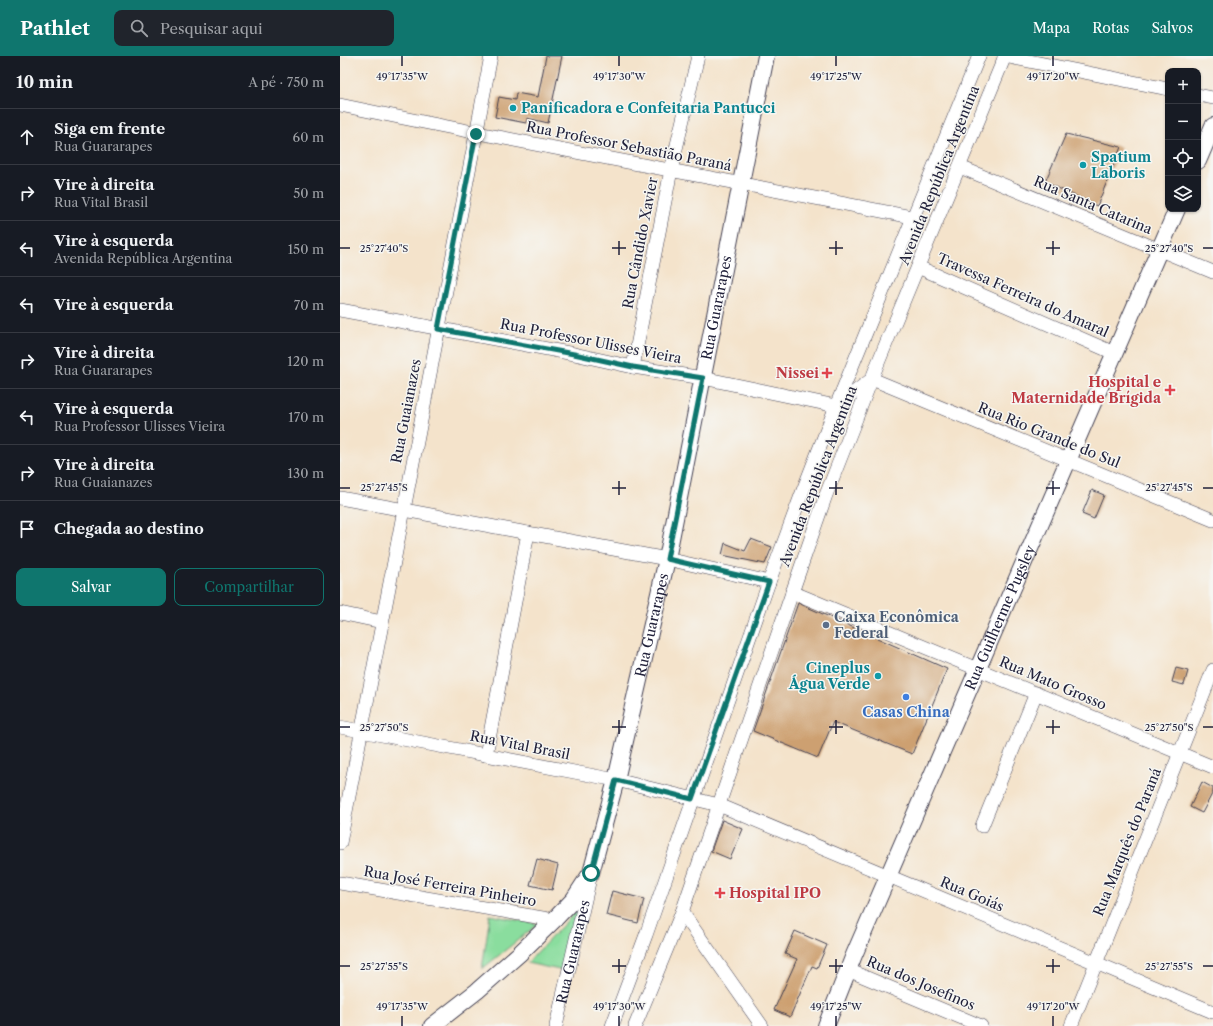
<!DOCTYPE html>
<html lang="pt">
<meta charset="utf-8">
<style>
body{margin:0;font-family:"Libre Caslon Text",serif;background:#20242c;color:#f1f3f6}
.controls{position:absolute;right:12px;top:12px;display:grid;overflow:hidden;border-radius:8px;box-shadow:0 1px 3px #0004}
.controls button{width:36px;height:36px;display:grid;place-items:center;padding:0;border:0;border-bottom:1px solid #363941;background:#171b24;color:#f1f3f6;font:20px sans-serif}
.stop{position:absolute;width:12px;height:12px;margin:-9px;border:3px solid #0f766e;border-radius:50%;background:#fff}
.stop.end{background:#0f766e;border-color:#fff;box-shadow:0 1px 4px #0008}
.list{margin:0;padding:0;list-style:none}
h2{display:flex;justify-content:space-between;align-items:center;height:52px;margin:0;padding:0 16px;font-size:17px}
h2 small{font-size:13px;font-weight:400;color:#9ea1a6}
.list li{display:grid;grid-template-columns:26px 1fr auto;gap:12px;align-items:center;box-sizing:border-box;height:56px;padding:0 16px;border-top:1px solid #363941}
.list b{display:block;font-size:15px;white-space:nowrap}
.list p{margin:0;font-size:13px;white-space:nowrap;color:#9ea1a6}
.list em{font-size:13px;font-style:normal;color:#9ea1a6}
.actions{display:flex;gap:8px;padding:12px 16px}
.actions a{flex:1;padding:9px 0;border:1px solid #0f766e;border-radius:8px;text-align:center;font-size:14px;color:#0f766e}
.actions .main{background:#0f766e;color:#fff}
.icon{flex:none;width:22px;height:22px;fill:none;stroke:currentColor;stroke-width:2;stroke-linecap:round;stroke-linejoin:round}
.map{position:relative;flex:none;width:873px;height:970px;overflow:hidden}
header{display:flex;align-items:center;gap:24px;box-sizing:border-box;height:56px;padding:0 20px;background:#0f766e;color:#fff}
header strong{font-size:19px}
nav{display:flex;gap:22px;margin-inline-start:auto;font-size:14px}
.search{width:280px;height:36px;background:#20242c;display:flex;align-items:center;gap:10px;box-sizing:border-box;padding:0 14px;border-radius:8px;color:#9ea1a6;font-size:15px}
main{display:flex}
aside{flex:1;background:#171b24}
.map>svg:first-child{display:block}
</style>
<header>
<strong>Pathlet</strong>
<div class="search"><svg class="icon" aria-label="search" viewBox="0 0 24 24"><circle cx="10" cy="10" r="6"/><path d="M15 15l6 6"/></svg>Pesquisar aqui</div>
<nav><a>Mapa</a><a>Rotas</a><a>Salvos</a></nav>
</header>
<main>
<aside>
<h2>10 min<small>A pé · 750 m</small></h2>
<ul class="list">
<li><svg class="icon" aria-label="ahead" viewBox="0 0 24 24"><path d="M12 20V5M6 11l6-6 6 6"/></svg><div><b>Siga em frente</b><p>Rua Guararapes</p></div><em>60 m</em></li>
<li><svg class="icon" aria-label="right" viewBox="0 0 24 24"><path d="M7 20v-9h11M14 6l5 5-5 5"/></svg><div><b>Vire à direita</b><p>Rua Vital Brasil</p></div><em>50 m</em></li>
<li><svg class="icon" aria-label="left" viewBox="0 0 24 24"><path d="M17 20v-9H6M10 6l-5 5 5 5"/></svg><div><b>Vire à esquerda</b><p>Avenida República Argentina</p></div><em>150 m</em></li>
<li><svg class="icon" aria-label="left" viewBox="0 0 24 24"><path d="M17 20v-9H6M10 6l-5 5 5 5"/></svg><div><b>Vire à esquerda</b></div><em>70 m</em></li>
<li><svg class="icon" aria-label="right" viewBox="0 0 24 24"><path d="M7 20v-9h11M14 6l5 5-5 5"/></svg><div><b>Vire à direita</b><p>Rua Guararapes</p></div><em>120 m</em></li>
<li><svg class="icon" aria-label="left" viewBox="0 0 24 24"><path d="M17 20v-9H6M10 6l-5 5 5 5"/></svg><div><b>Vire à esquerda</b><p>Rua Professor Ulisses Vieira</p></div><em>170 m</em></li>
<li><svg class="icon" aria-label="right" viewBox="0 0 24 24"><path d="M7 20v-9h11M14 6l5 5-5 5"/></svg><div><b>Vire à direita</b><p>Rua Guaianazes</p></div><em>130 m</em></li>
<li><svg class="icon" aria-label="arrive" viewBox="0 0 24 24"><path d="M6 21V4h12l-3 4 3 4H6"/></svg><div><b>Chegada ao destino</b></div></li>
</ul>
<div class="actions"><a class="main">Salvar</a><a>Compartilhar</a></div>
</aside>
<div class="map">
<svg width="873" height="970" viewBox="0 0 873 970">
<rect width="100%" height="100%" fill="#f6f6f2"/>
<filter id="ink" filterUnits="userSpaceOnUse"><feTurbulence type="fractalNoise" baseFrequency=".025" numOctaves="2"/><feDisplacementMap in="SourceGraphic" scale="8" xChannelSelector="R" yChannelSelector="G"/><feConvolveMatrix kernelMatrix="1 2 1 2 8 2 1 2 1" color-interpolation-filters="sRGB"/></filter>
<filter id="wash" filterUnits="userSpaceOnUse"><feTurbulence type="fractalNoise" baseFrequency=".012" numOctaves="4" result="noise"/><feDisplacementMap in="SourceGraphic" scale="16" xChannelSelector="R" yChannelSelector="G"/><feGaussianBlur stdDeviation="0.9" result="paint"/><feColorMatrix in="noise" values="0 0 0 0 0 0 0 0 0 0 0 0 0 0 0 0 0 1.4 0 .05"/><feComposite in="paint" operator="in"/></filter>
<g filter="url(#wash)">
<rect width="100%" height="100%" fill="#f4e3cb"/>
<path fill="#8add9e" stroke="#56806c" d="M 241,850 L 224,915 L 187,907 Z
M 150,859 L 198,868 L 142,913 Z"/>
<g id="blocks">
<path fill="#cda071" d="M 206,0 L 222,0 L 208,67 L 187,62 L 186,67 L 155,61 L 159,41 L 175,44 L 176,37 L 198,41 Z
M 726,78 L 781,91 L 757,150 L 705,126 Z
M 752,434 L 764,439 L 754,463 L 742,458 Z
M 411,483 L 432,491 L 425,508 L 382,499 L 385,487 L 405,495 Z
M 458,547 L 607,613 L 572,698 L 493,666 L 478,702 L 413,675 Z
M 836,612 L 848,615 L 844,629 L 832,626 Z
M 862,726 L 873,732 L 873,736 L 862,757 L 850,751 Z
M 382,764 L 403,773 L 390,803 L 371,795 Z
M 197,803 L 218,809 L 212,834 L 190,829 Z
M 272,835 L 304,843 L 298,867 L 266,859 Z
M 455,875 L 487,889 L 477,912 L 472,910 L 450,961 L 434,954 L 457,903 L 445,898 Z"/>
</g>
</g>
<g filter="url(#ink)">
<use href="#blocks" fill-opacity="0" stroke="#423f51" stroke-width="1"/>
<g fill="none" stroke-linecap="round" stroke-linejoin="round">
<defs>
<g id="minor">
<path d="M 664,0 L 828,33"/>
<path d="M 858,39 L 873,42"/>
<path d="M 0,49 C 190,89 382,123 572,161"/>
<path d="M 620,111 L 873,216"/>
<path d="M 578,211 L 774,297"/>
<path d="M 0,254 L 234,298 L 293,311 L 363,322 L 496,350 L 532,323"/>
<path d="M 293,311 L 331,114 L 358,0"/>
<path d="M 532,323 L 873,464"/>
<path d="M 0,442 L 327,503 L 429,526"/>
<path d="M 452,536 L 873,711"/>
<path d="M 0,557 L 42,566"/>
<path d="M 0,671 L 276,724 L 379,749 L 873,956"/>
<path d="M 146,699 L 188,477"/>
<path d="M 642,770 L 696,637"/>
<path d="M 0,787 L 151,0"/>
<path d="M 0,827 L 214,864"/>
<path d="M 342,856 L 422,970"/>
<path d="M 508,914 L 641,970"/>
<path id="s1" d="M 216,970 L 250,822"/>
<path d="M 272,970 L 306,879 L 429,526 L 462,437 L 496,350 L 639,0"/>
<path d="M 295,970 L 342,856 L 455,528 L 486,439 L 538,307 L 665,0"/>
<path d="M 731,970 L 873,614"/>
</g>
<g id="major">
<path d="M 858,105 L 873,70"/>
<path id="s2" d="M 92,970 L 137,935 L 179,898 L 214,864 L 234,843 L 251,817 L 276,724 L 327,503 L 426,0"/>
<path id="s3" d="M 486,970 L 514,899 L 837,153"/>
</g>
</defs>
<use href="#minor" stroke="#423f51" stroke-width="14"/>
<use href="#major" stroke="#423f51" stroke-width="18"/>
<use href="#minor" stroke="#fff" stroke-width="13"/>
<use href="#major" stroke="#fff" stroke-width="16"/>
</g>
</g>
<g fill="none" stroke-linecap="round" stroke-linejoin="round" filter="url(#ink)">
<path stroke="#0f766e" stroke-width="5" d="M 136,78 L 98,273 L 234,298 L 293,311 L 363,322 L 327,503 L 429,526 L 352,743 L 276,724 L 251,817"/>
</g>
<path fill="none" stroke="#22223b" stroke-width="1.5" d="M 62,0 L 62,10M 279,0 L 279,10M 496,0 L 496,10M 713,0 L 713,10M 279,185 L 279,199M 496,185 L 496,199M 713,185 L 713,199M 0,192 L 10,192M 272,192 L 286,192M 489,192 L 503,192M 706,192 L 720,192M 863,192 L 873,192M 279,425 L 279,439M 496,425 L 496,439M 713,425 L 713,439M 0,432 L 10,432M 272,432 L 286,432M 489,432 L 503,432M 706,432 L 720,432M 863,432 L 873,432M 279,664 L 279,678M 496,664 L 496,678M 713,664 L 713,678M 0,671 L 10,671M 272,671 L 286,671M 489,671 L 503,671M 706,671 L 720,671M 863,671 L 873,671M 279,903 L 279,917M 496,903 L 496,917M 713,903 L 713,917M 0,910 L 10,910M 272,910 L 286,910M 489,910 L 503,910M 706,910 L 720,910M 863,910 L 873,910M 62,960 L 62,970M 279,960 L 279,970M 496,960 L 496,970M 713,960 L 713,970"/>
<g fill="#0f9aa8" stroke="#f6f6f2" stroke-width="1.5">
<circle cx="173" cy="52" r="4"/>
<circle cx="743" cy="109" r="4"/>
<circle cx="538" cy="620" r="4"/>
</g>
<g fill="#e0444e" stroke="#f6f6f2" stroke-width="1.5">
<path d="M485 311h4v4h4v4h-4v4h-4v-4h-4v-4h4z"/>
<path d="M828 328h4v4h4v4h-4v4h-4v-4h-4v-4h4z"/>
<path d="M378 831h4v4h4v4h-4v4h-4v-4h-4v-4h4z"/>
</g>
<circle fill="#5c6f8a" stroke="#f6f6f2" stroke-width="1.5" cx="486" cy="569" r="4"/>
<circle fill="#3f7fe0" stroke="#f6f6f2" stroke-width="1.5" cx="566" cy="641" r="4"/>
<g text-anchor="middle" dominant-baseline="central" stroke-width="3" stroke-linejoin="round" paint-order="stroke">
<g font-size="14" font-weight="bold" fill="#0d838f" stroke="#f6f6f2" text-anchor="start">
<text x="181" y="52">Panificadora e Confeitaria Pantucci</text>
<text x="751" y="101">Spatium<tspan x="751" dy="16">Laboris</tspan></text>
<text x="530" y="612" text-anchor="end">Cineplus<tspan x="530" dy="16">Água Verde</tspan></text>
</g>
<g font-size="14" fill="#22223b" stroke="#f6f6f2">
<text transform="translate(289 90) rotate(11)">Rua Professor Sebastião Paraná</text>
<text transform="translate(599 119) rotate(-68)">Avenida República Argentina</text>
<text transform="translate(753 149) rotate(23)">Rua Santa Catarina</text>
<text transform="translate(300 187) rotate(-79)">Rua Cândido Xavier</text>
<text transform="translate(683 239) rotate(24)">Travessa Ferreira do Amaral</text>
<text stroke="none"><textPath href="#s2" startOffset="801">Rua Guararapes</textPath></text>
<text transform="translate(251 285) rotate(11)">Rua Professor Ulisses Vieira</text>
<text transform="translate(66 355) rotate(-79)">Rua Guaianazes</text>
<text transform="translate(709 379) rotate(22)">Rua Rio Grande do Sul</text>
<text transform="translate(478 420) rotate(-69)">Avenida República Argentina</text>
<text stroke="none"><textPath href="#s3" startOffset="444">Rua Guilherme Pugsley</textPath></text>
<text stroke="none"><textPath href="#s2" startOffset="477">Rua Guararapes</textPath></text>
<text transform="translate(713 627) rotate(23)">Rua Mato Grosso</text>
<text transform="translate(180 689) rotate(11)">Rua Vital Brasil</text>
<text transform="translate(787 786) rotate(-68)">Rua Marquês do Paraná</text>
<text transform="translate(110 830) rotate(10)">Rua José Ferreira Pinheiro</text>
<text transform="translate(632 838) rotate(23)">Rua Goiás</text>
<text stroke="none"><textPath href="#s1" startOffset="76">Rua Guararapes</textPath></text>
<text transform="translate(581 927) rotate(23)">Rua dos Josefinos</text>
</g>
<g font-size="14" font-weight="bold" fill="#be3a42" stroke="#f6f6f2" text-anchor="end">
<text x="479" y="317">Nissei</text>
<text x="821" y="326">Hospital e<tspan x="821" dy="16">Maternidade Brígida</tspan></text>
<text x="389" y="837" text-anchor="start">Hospital IPO</text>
</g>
<g font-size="14" font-weight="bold" fill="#4e5e75" stroke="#f6f6f2" text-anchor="start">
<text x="494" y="561">Caixa Econômica<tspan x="494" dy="16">Federal</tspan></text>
</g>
<g font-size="14" font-weight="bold" fill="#366cbe" stroke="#f6f6f2">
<text x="566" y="656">Casas China</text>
</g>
</g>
<g font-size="10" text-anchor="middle" fill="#22223b" stroke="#f6f6f2" stroke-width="3" stroke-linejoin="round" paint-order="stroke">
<text x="62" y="24">49°17'35"W</text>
<text x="279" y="24">49°17'30"W</text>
<text x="496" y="24">49°17'25"W</text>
<text x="713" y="24">49°17'20"W</text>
<text x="44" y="196">25°27'40"S</text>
<text x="829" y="196">25°27'40"S</text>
<text x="44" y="435">25°27'45"S</text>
<text x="829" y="435">25°27'45"S</text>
<text x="44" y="675">25°27'50"S</text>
<text x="829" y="675">25°27'50"S</text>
<text x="44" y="914">25°27'55"S</text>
<text x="829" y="914">25°27'55"S</text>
<text x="62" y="954">49°17'35"W</text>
<text x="279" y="954">49°17'30"W</text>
<text x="496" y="954">49°17'25"W</text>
<text x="713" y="954">49°17'20"W</text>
</g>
</svg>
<div class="controls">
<button>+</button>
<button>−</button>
<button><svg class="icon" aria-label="locate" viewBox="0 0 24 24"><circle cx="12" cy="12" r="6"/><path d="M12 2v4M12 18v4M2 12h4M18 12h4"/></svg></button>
<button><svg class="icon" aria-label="layers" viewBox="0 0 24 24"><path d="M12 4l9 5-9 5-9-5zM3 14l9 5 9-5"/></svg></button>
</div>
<div class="stop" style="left:251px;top:817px"></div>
<div class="stop end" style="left:136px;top:78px"></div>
</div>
</main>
